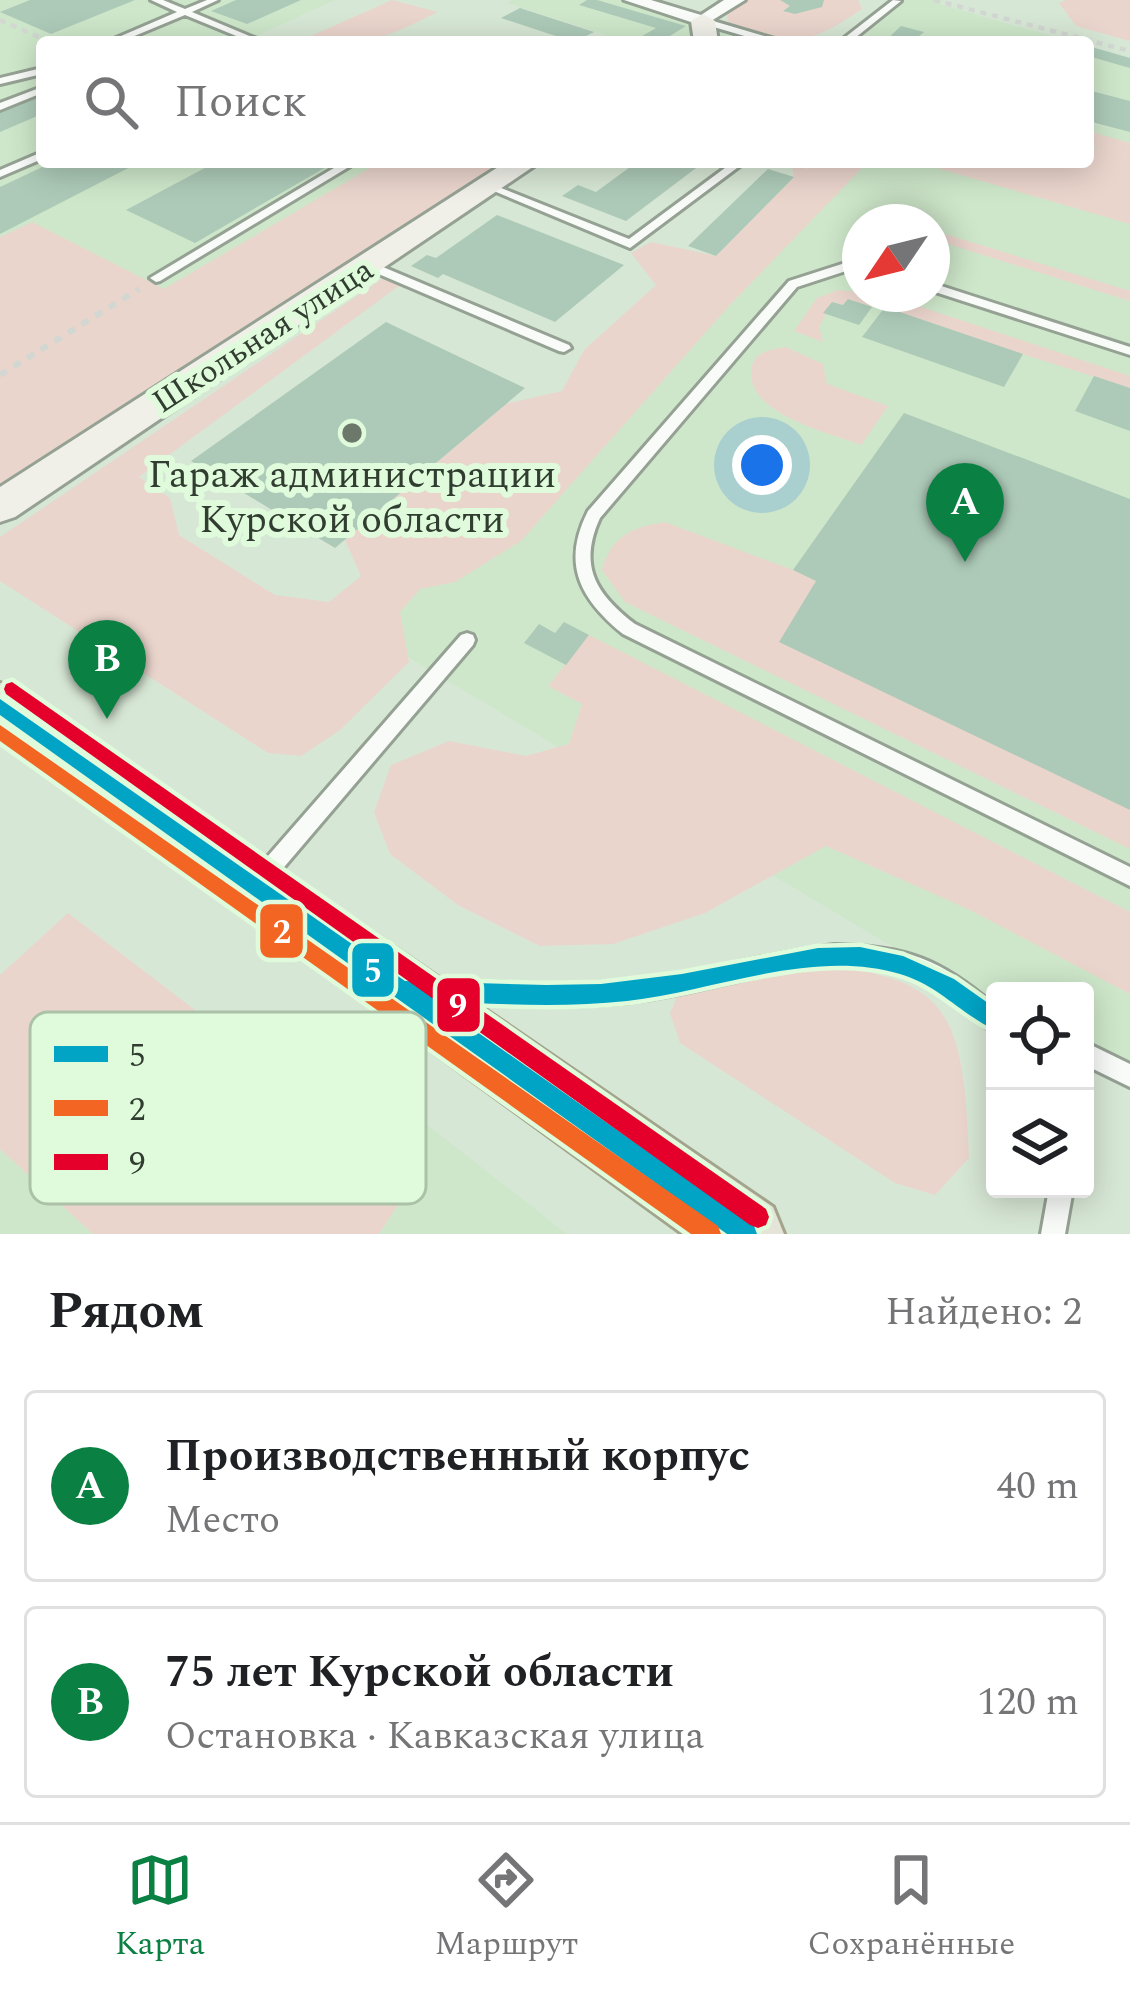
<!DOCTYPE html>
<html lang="ru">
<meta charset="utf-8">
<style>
body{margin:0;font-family:Spectral,serif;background:#f6f6f6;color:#202124}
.controls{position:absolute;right:36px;bottom:36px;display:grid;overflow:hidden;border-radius:12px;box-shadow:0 6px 30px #0003}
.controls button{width:108px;height:108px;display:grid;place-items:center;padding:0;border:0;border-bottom:3px solid #e0e0e0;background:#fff;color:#202124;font:60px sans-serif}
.compass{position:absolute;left:842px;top:204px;width:108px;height:108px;border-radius:50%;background:#fff;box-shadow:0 6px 30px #0003;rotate:235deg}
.you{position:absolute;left:762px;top:465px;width:42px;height:42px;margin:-30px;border:9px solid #fff;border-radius:50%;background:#1a73e8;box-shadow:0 0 0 18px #1a73e833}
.badge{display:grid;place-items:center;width:78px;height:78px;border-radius:50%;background:#0b8043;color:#fff;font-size:39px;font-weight:700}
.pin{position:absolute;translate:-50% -99px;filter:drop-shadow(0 3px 6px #0008)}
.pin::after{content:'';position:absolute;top:63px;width:42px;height:36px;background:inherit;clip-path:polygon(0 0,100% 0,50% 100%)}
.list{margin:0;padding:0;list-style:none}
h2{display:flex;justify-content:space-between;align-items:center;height:156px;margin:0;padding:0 48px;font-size:51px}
h2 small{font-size:39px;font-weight:400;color:#757577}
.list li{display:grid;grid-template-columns:78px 1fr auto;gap:36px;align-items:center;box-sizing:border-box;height:192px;margin:0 24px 24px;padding:0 24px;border:3px solid #e0e0e0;border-radius:12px}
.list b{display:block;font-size:45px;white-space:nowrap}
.list p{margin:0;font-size:39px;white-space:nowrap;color:#757577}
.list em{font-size:39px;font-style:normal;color:#757577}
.icon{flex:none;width:66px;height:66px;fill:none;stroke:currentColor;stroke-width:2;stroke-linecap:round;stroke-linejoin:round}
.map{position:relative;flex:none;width:1130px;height:1234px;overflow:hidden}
.search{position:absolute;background:#fff;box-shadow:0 6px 30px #0003;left:36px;right:36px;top:36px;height:132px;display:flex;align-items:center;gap:30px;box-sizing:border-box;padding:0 42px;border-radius:12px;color:#757577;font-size:45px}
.sheet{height:588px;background:#fff}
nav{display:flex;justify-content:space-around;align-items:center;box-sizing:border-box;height:168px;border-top:3px solid #e0e0e0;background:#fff;font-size:33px;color:#757577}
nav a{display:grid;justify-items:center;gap:6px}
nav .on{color:#0b8043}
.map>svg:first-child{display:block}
</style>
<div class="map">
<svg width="1130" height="1234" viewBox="0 0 1130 1234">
<rect width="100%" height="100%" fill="#d7e7d5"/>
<path fill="#cee7ca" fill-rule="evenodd" d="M 0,0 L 335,0 L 254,37 L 264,42 L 42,42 L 42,162 L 380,162 L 164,290 L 32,222 L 0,237 Z
M 512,0 L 619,0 L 761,42 L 628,42 L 507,3 Z
M 903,0 L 942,0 L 939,4 L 1073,42 L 856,42 Z
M 1088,46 L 1130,58 L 1130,1089 L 1085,1062 L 1085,991 L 995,991 L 995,1008 L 361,629 L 833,162 L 1088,162 L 1088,123 L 1121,131 L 1088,121 ZM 860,222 L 932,222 L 932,294 L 860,294 Z
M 425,1123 L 567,1234 L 133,1234 L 369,1142 Z
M 0,1149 L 93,1234 L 0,1234 Z"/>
<path fill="#ead5cc" d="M 392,0 L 438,12 C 397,32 357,54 311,36 Z
M 747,0 L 858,0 L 862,9 C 801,50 796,43 728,22 L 727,13 Z
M 1066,0 L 1130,0 L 1130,41 L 1076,26 L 1059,3 Z
M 1088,131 L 1130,143 L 1130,224 L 930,166 L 1088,162 L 1088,147 L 1101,149 L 1088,145 Z
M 380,162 L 509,162 L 0,508 L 0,237 L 32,222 L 164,289 Z
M 816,162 L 868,162 L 729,306 L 521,541 L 455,582 L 420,589 L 400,612 L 409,662 L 339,731 L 301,756 L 268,753 L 0,581 L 0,537 L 385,277 L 400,285 L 139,477 L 170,498 L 179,535 L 275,595 L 329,602 L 361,576 L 345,540 L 506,404 L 562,391 L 584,350 L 656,285 L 631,253 L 651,242 L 716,256 L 794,177 L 792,164 L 807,169 Z
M 932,230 L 1130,291 L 1130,301 L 932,239 Z
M 838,290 L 882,294 L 1130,376 L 1130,388 L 848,299 L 843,305 L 832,302 L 819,327 L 823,342 L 794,331 L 817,298 Z
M 786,347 L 823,364 L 827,384 L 888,406 L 861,445 C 830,433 750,415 751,373 C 752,351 769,350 786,347 Z
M 665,522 L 793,570 L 1130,719 L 1130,849 L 625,602 L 602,570 C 612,535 631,528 665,522 Z
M 589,635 L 1130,912 L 1130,994 L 968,909 L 826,846 L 705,913 L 613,944 L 540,946 L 458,905 L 390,854 L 374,812 L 391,765 L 449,741 L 526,756 L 569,744 L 582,704 L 548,686 Z
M 68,913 L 368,1142 L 425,1123 L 420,1171 L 379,1234 L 93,1234 L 0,1149 L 0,975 Z
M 776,959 C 941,977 963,988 969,1158 L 935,1195 L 895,1183 L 680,1043 L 670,1013 L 682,985 Z"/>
<path fill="#adcab8" d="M 30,0 L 135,0 L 51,34 L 0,12 Z
M 236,0 L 301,0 L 247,24 L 211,11 Z
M 587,0 L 597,0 L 686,26 L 660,42 L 632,42 L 656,28 L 579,5 Z
M 780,0 L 824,0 L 822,7 L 795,14 L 783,11 L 790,6 Z
M 520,8 L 594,32 L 574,42 L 501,18 Z
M 901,26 L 924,32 L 919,36 L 935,42 L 884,42 Z
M 1088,46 L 1130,58 L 1130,68 L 1088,56 Z
M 1088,90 L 1130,101 L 1130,132 L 1088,121 L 1094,113 L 1088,111 Z
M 42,95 L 42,114 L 0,132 L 0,113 Z
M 53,162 L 140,162 L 0,234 L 0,187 Z
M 216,162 L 335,162 L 195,243 L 126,210 Z
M 637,162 L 704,162 L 626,221 L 562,196 L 578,185 L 596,192 Z
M 768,169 L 794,177 L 716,256 L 688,246 Z
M 497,215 L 624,265 L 555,322 L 443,274 L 438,278 L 411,266 L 427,255 L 436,258 Z
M 848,299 L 872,307 L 859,325 L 823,313 L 832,302 L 843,305 Z
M 885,307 L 1023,354 L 1004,387 L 862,337 Z
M 386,322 L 525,388 L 335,548 L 191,461 Z
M 1094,376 L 1130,388 L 1130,431 L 1075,411 Z
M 904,413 L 1130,499 L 1130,810 L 779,642 L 816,581 L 793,570 Z
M 564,622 L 589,635 L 566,665 L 524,643 L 539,624 L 555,633 Z"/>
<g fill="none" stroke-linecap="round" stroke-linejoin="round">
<defs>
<path id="lane" d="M 151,0 L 163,0 L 185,9 L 207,0 L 218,0 L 192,12 L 264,42 L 251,42 L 185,15 L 120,42 L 107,42 L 177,12 Z
M 893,0 L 901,1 L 850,42 L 839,42 Z
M 703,18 L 778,40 L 780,42 L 765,42 L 700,23 L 700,19 Z
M 42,68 L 42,74 L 0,84 L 0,78 Z
M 42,87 L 42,93 L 0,110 L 0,103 Z
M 42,152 L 42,159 L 0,177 L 0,170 Z
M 344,162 L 357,162 L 160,281 L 156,282 L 150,278 Z
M 733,162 L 745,162 L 630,248 L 482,186 L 491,184 L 629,239 Z
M 371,262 L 569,345 L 571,348 L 564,352 L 559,351 L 367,269 L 367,263 Z
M 845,263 L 860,264 L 860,272 L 846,271 L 797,287 L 600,518 C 578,566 596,594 635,624 L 1130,867 L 1130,886 L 623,634 C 580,599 561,564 588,511 L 789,281 Z
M 932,283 L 1130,347 L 1130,355 L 932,291 Z
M 467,633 L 473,635 L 475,640 L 473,645 L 268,886 L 261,888 L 254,886 L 251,879 L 254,872 L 461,635 Z
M 835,945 C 906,946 941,959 995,1006 L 995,1031 L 987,1028 C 964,1007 942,986 913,975 C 826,944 719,993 631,1002 C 567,1009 502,1004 438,1002 L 430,999 L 427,991 L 430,983 L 438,980 C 503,983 568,987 633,981 C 701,973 767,953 835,945 Z
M 1085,1042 L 1130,1064 L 1130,1087 L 1085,1065 Z
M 1049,1189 L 1073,1189 L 1065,1234 L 1041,1234 Z"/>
<path id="street" d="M 624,0 L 651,0 L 701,15 L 724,0 L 745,0 L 703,26 Z"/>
<path id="secondary" d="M 703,14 L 715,21 L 718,42 L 694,42 L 691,21 Z
M 506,162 L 540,162 L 15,517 L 0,522 L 0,487 Z"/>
<path id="primary" d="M 0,683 L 19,690 L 773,1207 L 784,1234 L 683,1234 L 0,736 Z"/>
</defs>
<use href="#lane" stroke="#94a193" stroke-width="6"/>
<use href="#street" stroke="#94a193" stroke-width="6"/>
<use href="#secondary" stroke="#94a193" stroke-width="6"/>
<use href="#primary" stroke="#a3a48c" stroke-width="6"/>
<path stroke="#d2d7d2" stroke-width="4.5" stroke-dasharray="6 6" stroke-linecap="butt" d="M 934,0 L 1130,51
M 0,20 L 50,42"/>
<path stroke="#d2d7d2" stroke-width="6" stroke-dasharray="8 8" stroke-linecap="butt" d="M 0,375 L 139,289"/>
<use href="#lane" fill="#f9fbf9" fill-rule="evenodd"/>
<use href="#street" fill="#f9fbf9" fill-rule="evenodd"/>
<use href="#secondary" fill="#f0f0e9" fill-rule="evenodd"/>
<use href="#primary" fill="#e5e4d8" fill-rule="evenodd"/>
<defs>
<path id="bus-1" d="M 0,699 L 405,981 L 546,985 L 601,984 L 682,974 L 818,948 L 860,947 L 903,956 L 954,979 L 995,1008 L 995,1030 C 961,1014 938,985 900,974 C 813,948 714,991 627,1001 C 562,1008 497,1004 433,1001 L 754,1226 L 757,1234 L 727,1234 L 0,715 Z"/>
<path id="bus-2" d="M 0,725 L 718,1226 L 721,1234 L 691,1234 L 0,741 Z"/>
<path id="bus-3" d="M 12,682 L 766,1209 L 769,1217 L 766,1225 L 758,1228 L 750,1225 L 6,694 L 4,689 L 6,684 Z"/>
</defs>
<use href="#bus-1" stroke="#dffbdb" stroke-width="9"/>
<use href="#bus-2" stroke="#dffbdb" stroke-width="9"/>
<use href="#bus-3" stroke="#dffbdb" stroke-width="9"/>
<use href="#bus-1" fill="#02a4c6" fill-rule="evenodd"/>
<use href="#bus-2" fill="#f26522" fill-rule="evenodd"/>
<use href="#bus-3" fill="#e4002b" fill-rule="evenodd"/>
</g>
<circle fill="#6b786a" stroke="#dffbdb" stroke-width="4.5" cx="352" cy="433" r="12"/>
<g text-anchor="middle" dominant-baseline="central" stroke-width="12" stroke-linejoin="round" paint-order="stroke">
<g font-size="33" fill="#313d30" stroke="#dffbdb">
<text transform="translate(263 336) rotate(-33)">Школьная улица</text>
</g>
<g font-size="39" fill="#313d30" stroke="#dffbdb">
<text x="352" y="475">Гараж администрации<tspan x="352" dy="45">Курской области</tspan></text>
</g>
</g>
<rect x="30" y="1012" width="396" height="192" rx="18" fill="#dffbdb" stroke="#abc2a8" stroke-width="3"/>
<rect x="54" y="1046" width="54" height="16" fill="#02a4c6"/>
<rect x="54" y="1100" width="54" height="16" fill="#f26522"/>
<rect x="54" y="1154" width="54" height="16" fill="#e4002b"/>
<g font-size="33" fill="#313d30">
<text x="129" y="1066">5</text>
<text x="129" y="1120">2</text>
<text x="129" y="1174">9</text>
</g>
<g stroke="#dffbdb" stroke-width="4.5">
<rect x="258" y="902" width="47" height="58" rx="12" fill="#f26522"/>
<rect x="350" y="941" width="46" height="58" rx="12" fill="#02a4c6"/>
<rect x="435" y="976" width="47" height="58" rx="12" fill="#e4002b"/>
</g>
<g font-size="33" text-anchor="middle" font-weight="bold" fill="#fff">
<text x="282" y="943">2</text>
<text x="373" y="982">5</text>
<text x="458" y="1017">9</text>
</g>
</svg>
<div class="controls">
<button><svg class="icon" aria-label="locate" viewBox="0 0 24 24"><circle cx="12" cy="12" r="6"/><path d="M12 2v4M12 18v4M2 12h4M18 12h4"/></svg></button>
<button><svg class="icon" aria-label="layers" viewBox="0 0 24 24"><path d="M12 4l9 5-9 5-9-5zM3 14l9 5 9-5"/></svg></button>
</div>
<svg class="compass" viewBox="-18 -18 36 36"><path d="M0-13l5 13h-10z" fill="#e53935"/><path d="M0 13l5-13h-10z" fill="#757577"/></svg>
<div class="you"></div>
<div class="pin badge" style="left:965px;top:562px">A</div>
<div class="pin badge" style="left:107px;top:719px">B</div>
<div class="search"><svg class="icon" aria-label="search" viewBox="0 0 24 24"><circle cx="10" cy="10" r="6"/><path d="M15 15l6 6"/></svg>Поиск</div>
</div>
<section class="sheet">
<h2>Рядом<small>Найдено: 2</small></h2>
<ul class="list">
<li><span class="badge">A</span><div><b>Производственный корпус</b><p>Место</p></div><em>40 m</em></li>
<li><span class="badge">B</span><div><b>75 лет Курской области</b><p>Остановка · Кавказская улица</p></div><em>120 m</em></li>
</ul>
</section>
<nav>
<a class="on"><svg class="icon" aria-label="map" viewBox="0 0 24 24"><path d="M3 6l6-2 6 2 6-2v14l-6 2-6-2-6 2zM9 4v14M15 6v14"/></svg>Карта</a>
<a><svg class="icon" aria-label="directions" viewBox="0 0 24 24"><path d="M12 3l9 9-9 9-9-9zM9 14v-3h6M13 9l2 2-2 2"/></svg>Маршрут</a>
<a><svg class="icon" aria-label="saved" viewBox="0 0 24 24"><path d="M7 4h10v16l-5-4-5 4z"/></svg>Сохранённые</a>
</nav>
